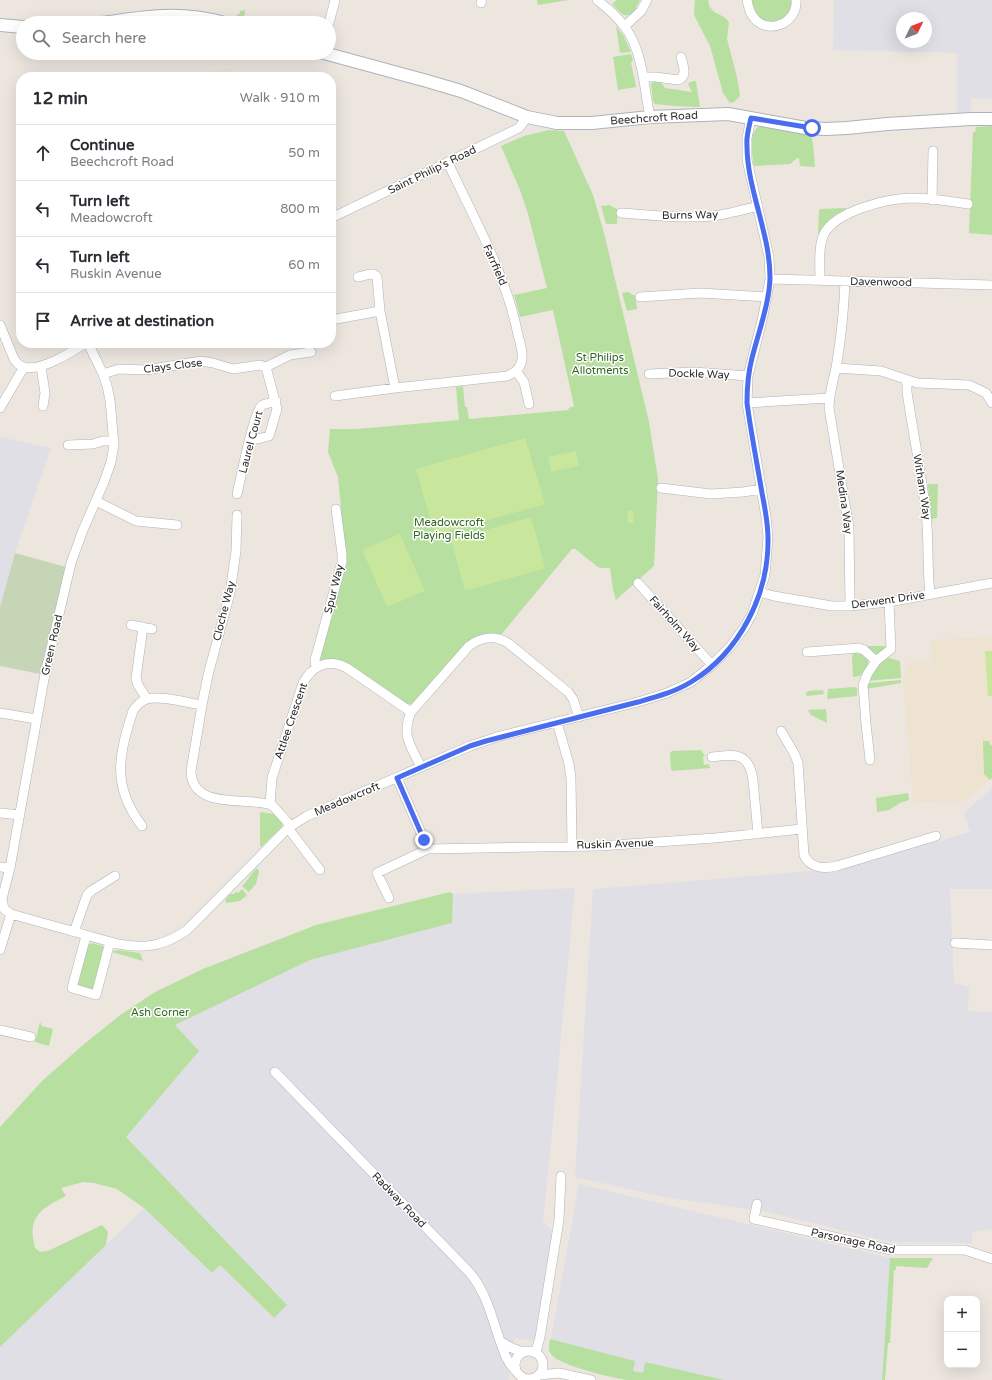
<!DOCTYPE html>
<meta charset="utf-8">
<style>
body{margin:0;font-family:"Varela Round",sans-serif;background:#f7f7f7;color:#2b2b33}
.controls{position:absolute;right:12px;bottom:12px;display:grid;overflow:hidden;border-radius:8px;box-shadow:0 4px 16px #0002}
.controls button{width:36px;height:36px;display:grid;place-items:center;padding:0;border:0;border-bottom:1px solid #e1e1e2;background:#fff;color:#2b2b33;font:20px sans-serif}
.compass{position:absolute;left:896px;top:12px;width:36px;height:36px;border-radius:50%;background:#fff;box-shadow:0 4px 16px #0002;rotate:47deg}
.stop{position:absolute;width:12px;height:12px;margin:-9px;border:3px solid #4a6cee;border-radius:50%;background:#fff}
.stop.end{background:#4a6cee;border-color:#fff;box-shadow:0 1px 4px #0008}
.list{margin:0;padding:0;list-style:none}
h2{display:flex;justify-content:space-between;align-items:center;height:52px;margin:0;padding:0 16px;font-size:17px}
h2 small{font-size:13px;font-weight:400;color:#7c7c81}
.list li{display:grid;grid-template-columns:26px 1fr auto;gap:12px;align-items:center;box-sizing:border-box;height:56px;padding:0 16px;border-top:1px solid #e1e1e2}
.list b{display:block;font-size:15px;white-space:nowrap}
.list p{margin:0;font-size:13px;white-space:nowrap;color:#7c7c81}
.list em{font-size:13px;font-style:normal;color:#7c7c81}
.icon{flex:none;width:22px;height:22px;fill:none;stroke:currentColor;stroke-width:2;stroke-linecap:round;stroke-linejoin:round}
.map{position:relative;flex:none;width:992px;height:1380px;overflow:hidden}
.search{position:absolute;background:#fff;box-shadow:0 4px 16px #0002;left:16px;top:16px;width:320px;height:44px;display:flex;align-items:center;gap:10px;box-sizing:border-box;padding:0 14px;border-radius:22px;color:#7c7c81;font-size:15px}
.panel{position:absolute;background:#fff;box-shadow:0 4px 16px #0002;left:16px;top:72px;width:320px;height:276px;border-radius:16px}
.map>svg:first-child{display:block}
</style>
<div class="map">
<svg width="992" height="1380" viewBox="0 0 992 1380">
<rect width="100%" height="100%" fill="#ece6df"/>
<path fill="#e1dfe6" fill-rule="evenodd" d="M 834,0 L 992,0 L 992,99 L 971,98 L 971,114 L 957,114 L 957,53 L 833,50 ZM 902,18 L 926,18 L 926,42 L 902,42 Z
M 0,437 L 51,448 L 15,553 L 0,607 Z
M 992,788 L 992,889 L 950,889 L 954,983 L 969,987 L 968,1011 L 992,1012 L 992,1229 L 972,1232 L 972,1243 L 891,1242 L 763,1211 L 664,1197 L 575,1177 L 593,889 L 811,871 L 837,870 L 970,832 L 964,813 Z
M 575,888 L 551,1144 L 543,1221 L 553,1232 L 535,1341 L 515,1338 L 509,1380 L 0,1380 L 0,1347 L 144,1208 L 211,1273 L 220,1265 L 273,1318 L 287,1305 L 126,1137 L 199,1051 L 174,1025 L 310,960 L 452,923 L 453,894 Z
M 579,1184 L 890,1258 L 882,1380 L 627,1380 L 576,1368 L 555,1359 L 551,1354 L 549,1349 Z"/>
<path fill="#ede3d0" d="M 229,68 L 231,77 L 206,77 L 205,73 Z
M 992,635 L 992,778 L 964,801 L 913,802 L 903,675 L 913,658 L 919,662 L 932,663 L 931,640 L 990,637 Z"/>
<path fill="#b7dfa0" d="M 537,0 L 569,0 L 538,5 Z
M 617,0 L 640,0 L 636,7 L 636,10 C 625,21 621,13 612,4 Z
M 695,0 L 708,0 C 711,17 721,11 729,22 L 727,39 L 737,77 L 740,96 L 734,102 L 730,103 L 723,93 L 710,46 L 694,15 Z
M 750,0 L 794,0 C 793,3 793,7 792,9 C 786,25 762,27 753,12 C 752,9 751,4 750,0 Z
M 245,10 L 245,14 L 240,20 L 232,19 L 240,13 L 240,11 Z
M 616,26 L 623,35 L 631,52 L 620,53 Z
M 631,54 L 633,60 L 631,63 L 636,87 L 618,90 L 613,57 Z
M 660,81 L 665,88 L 692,92 L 688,84 L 690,82 L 696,81 L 700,107 L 675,106 L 655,104 L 653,101 L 651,84 L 653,82 Z
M 762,125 L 811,134 L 813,144 L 815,167 L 800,166 L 799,158 L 797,158 L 790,164 L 754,166 C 752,154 747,130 762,125 Z
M 992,126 L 992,235 L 969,233 L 973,132 L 975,132 L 976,127 Z
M 549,130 L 564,131 L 593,195 L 604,233 L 649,422 L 658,479 L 654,566 L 616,600 L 613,590 L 610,568 L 601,568 L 598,567 L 575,549 L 572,549 L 500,636 L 488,635 L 412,704 L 407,704 L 349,665 L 322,661 L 319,657 L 343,568 L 341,507 L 338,477 L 328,452 L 330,429 L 357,429 L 459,420 L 456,387 L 463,386 L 465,407 L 467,407 L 469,419 L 568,410 L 569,408 L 574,406 L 553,310 L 520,317 L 514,295 L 547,288 L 528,214 L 520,190 L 501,146 L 524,136 Z
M 609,205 L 617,209 L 617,224 L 606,224 L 601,206 Z
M 846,208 L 846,210 C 834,214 825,221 820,233 L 818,233 L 819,210 L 821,209 Z
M 628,292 L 635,296 L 637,309 L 627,311 L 622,293 Z
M 928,484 L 938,484 L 937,518 L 931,519 Z
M 867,646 L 887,646 L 881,654 L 877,654 L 867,649 Z
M 854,653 L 862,654 L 868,660 L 868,665 L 860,676 L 853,677 L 852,656 Z
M 889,658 L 900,661 L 901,678 L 867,681 C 873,672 879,660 889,658 Z
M 901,680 L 901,683 L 866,689 L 869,683 Z
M 855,687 L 857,688 L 857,696 L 827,699 L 828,689 Z
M 823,690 L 824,694 L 807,696 L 806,693 L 808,691 Z
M 826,709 L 827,723 L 811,715 L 808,710 Z
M 983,741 L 989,741 L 990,745 L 992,745 L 992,778 L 990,780 L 984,774 Z
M 701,750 L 705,756 L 703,757 L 704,765 L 709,764 L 710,768 L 672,771 L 671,769 L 670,753 L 672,751 Z
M 908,793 L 909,800 L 900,803 L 889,810 L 877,812 L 876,798 Z
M 260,812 L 274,814 L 282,821 L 282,827 L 261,847 L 260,846 Z
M 257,868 L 259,871 L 256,884 L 249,892 L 242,886 C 248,881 250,874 257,868 Z
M 242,889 L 247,895 L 240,901 L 226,903 L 225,900 L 230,894 L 234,894 L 236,892 L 238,893 Z
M 450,892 L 453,894 L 452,923 L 310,960 L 175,1025 L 199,1051 L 126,1137 L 287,1305 L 274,1318 L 220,1265 L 212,1273 L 144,1208 L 117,1189 L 94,1183 L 83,1182 L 61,1188 L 66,1196 C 40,1209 27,1217 35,1248 L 40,1252 L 48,1251 L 102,1225 L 108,1232 L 106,1245 L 0,1347 L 0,1127 L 42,1081 L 83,1045 L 119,1016 L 155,992 L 203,969 L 316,925 Z
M 92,943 L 103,946 L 106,953 L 94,991 L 77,986 L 86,953 L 84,950 L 85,947 Z
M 117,950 L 140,953 L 143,961 L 112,952 Z
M 40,1022 L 42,1026 L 53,1029 L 49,1046 L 35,1042 Z
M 890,1258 L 933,1258 L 927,1268 L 896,1266 L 896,1270 L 894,1270 L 890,1343 L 888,1343 L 885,1380 L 882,1380 Z
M 550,1339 L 635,1361 L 633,1371 L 643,1373 L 645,1362 L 724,1380 C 693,1380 660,1380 629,1380 C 615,1379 558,1365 551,1354 C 548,1350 549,1345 550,1339 Z"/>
<path fill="#c7d5b7" d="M 15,553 L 66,567 L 40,674 L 0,666 L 0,607 Z"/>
<path fill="#c8e69c" d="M 525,438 L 545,504 L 435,535 L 416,469 Z
M 576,451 L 579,466 L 551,472 L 548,457 Z
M 633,510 L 634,523 L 628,523 L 627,511 Z
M 531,517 L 545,568 L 465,591 L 451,540 Z
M 400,534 L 425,591 L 387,607 L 362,550 Z
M 985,651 L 992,651 L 992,696 L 988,696 Z"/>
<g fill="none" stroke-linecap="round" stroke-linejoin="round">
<defs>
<path id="minor" d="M 597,0 C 606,7 617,16 624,26 C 643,50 644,88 650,117
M 747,0 C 748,5 749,11 752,15 C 765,37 798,24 796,0
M 481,3 L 482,0
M 329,23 L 335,0
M 625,26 L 641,11 L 647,0
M 643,77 L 656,77 L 678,80 C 688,77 683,65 681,57
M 932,200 L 933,151
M 621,213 C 651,215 682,219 713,216 C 728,214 743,210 758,206
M 331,218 L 519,128 L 527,117
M 358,277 C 365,276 373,271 377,277 L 380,311 L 395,388
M 770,279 L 992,285
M 820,280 C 820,266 818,247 824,234 C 836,211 886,199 910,198 C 929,198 949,201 968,204
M 845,281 C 844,310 841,339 836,368 C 833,382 829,394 829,408 L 849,528 L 850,606
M 640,297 L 700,293 L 767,297
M 331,320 L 380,311
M 0,325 L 14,359 C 17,363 19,366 24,367 C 40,372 72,352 85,343
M 88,343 L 103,374 L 107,386 L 110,400 L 114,445 L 111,462 L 104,482 L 83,530 L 71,563 L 45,674 L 10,868 L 2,899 L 4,909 L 11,914 L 118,944 C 146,949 164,946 187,930 L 288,828 L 307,816 L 470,746 L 500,736 L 638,702 L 667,693 L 691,682 L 712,665 L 730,647 L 744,628 L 752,614 L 765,575 L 768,537 L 766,517 L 747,403 L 748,376 L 763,316 L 770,279 L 769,257 L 747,160 L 747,138 L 751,118
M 41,366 L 45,393 L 43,406
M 266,367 L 290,355 L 311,352
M 836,368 L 881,371 L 917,383 L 969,385 L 986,393 L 992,403
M 516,371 L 524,382 L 529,404
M 103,374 L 119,369 L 146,370 L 201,361 L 213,363 L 233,369 L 260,365 L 266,367
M 649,374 L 694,372 L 748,376
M 907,381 L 907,392 C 913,432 921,472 926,512 C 929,540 927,567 930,594
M 335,396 L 395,388 L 507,376 C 515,373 521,368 522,359 C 523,351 520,342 518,335 C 506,274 474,218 448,163
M 747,403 L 829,398
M 0,408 L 24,367
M 250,438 L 258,439 L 269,436 L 277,409 L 266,367
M 68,445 L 93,444 L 103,441 L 114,441
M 661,488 L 711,494 L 743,492 L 762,489
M 237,494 C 241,478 253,414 262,405 L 276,401
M 96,501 L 136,521 L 177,525
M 237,515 L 236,551 L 230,593 L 208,675 L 202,705 L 191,771 C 192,811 247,796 272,805 L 291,826
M 638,583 L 712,665
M 760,592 L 774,596 L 832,606 L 850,606 L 889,602 L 992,583
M 131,625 L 152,629
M 143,627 L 136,678 L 138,685 L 147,699
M 807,652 L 859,648 L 864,650 L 876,661
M 316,668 L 315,660 L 342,562 L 342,554 L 336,509
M 411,712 L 469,646 C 481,637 495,635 508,643 L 568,692 L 573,699 L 579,717
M 0,713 L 36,719
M 557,722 L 569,764 L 571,778 L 572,846
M 781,731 L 794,753 L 798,763 L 804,855 C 811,869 824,869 837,866 L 936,836
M 712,757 C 735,754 749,752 753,780 L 758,834
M 870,760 L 866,724 L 863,685 L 868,673 L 876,661 L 891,649 L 889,602
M 397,778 L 428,849 L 599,846 L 715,838 L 802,829
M 270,804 L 272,778 L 303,683 C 312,666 328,658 347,668 L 411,712 C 401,736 411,746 421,767
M 0,813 L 20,815
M 142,826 C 112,787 118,755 133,711 C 136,706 141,701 147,699 C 159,695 188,703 202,705
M 288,828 L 320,870
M 0,867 L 10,868
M 389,898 L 377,873 L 428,849
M 74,932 L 87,895 L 91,891 L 115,876
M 86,936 L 72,988 L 96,995 L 110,942
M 955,943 L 992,945
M 0,950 L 11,914
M 0,1030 L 31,1037
M 275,1072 L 470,1273 C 490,1297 494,1329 506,1357 L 510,1364 L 516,1371
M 757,1204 L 754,1219 L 892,1250 L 965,1250 L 992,1259
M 501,1342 L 512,1348 L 522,1352
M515 1365a14 14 0 1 1 28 0a14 14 0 1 1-28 0Z
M 536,1352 L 540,1337 L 559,1220 L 561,1176
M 539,1375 L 559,1373 L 591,1380"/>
<path id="secondary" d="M 102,23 C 147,16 180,11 225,23
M 0,25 L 23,27
M 324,53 L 427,81 L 461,91 L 527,117 L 557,123 L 592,123 L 650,117 L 728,114 L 806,128 L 826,129 L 847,128 L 887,124 L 971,119 L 992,119"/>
</defs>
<use href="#minor" stroke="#afb2bb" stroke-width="10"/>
<use href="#secondary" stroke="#afb2bb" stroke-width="14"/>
<use href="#minor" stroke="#fff" stroke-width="9"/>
<use href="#secondary" stroke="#fff" stroke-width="12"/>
</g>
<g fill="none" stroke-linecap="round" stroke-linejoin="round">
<path stroke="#4a6cee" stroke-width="5" d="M 424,840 L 397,778 L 470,746 L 486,741 L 638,702 C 656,697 675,692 691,682 C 740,652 769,594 768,538 C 768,523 765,508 762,493 C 757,463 751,433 747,403 C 747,387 748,373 752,358 C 758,334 770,301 770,277 C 770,233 747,189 747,146 C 746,136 749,127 751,118 L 812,128"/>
</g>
<g text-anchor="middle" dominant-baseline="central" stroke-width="3" stroke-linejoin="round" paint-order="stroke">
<g font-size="11" fill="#2c2c2c" stroke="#fff">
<text transform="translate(654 118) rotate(-4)">Beechcroft Road</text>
<text transform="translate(432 170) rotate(-26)">Saint Philip's Road</text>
<text transform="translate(690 215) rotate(-1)">Burns Way</text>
<text transform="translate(495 265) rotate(66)">Farrfield</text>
<text transform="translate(881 282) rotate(1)">Davenwood</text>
<text transform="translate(173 366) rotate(-7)">Clays Close</text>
<text transform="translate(699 374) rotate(2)">Dockle Way</text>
<text transform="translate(251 442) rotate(-75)">Laurel Court</text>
<text transform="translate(922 487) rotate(81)">Witham Way</text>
<text transform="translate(844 502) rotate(82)">Medina Way</text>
<text transform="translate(334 589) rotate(-76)">Spur Way</text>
<text transform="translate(888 600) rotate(-8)">Derwent Drive</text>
<text transform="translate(224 611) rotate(-76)">Cloche Way</text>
<text transform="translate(675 624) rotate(48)">Fairholm Way</text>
<text transform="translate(52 645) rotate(-77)">Green Road</text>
<text transform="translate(291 721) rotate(-71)">Attlee Crescent</text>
<text transform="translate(347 799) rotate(-23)">Meadowcroft</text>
<text transform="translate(615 844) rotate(-2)">Ruskin Avenue</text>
<text transform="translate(399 1200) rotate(46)">Radway Road</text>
<text transform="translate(853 1241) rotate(12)">Parsonage Road</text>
</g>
<g font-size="11" fill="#2f6520" stroke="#fff">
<text x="600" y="357">St Philips<tspan x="600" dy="13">Allotments</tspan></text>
<text x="449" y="522">Meadowcroft<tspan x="449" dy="13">Playing Fields</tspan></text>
<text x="160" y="1012">Ash Corner</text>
</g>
</g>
</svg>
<div class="controls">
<button>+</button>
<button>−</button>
</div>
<svg class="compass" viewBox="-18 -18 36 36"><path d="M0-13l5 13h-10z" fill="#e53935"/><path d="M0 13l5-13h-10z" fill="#7c7c81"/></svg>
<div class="stop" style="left:812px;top:128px"></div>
<div class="stop end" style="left:424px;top:840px"></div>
<div class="search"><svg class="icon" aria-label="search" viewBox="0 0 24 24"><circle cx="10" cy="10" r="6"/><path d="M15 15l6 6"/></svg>Search here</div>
<section class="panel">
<h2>12 min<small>Walk · 910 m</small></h2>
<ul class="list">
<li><svg class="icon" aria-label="ahead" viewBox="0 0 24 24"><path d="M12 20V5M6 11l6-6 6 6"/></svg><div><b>Continue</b><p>Beechcroft Road</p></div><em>50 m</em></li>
<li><svg class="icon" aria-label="left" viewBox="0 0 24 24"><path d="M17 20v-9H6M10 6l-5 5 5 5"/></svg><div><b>Turn left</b><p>Meadowcroft</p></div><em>800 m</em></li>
<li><svg class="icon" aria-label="left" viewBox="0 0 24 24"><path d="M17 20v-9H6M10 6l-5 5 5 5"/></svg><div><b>Turn left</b><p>Ruskin Avenue</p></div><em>60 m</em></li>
<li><svg class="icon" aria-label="arrive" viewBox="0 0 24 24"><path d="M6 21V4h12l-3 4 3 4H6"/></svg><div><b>Arrive at destination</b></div></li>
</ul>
</section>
</div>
